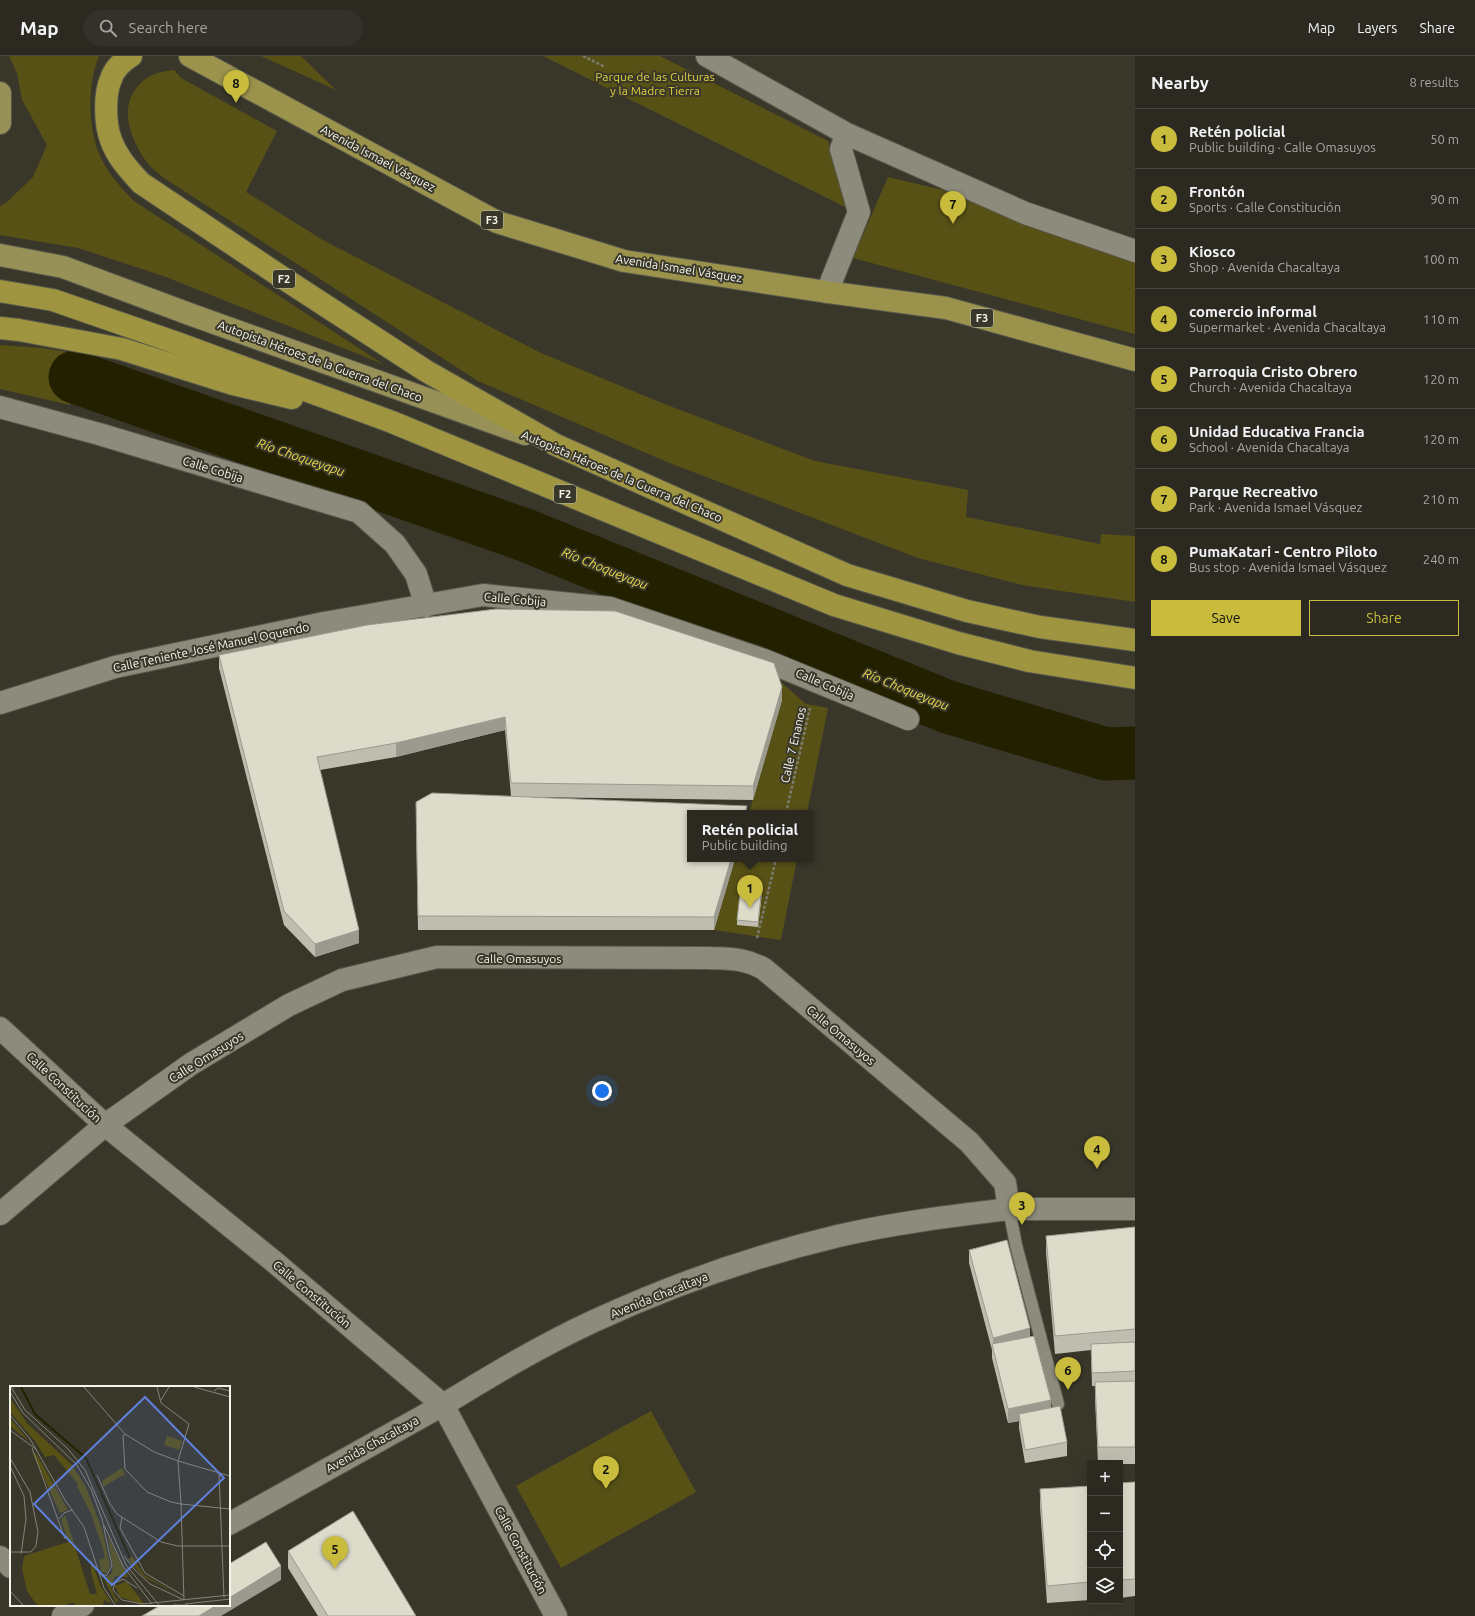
<!DOCTYPE html>
<meta charset="utf-8">
<style>
body{margin:0;font-family:Ubuntu,sans-serif;background:#333129;color:#f1f3f6}
.controls{position:absolute;right:12px;bottom:12px;display:grid;overflow:hidden;border-radius:0px;box-shadow:0 4px 16px #0002}
.controls button{width:36px;height:36px;display:grid;place-items:center;padding:0;border:0;border-bottom:1px solid #47453e;background:#2b2920;color:#f1f3f6;font:20px sans-serif}
.you{position:absolute;left:602px;top:1035px;width:14px;height:14px;margin:-10px;border:3px solid #fff;border-radius:50%;background:#1a73e8;box-shadow:0 0 0 6px #1a73e833}
.badge{display:grid;place-items:center;width:26px;height:26px;border-radius:50%;background:#c9bb3b;color:#111;font-size:13px;font-weight:700}
.pin{position:absolute;translate:-50% -33px;filter:drop-shadow(0 1px 2px #0008)}
.pin::after{content:'';position:absolute;top:21px;width:14px;height:12px;background:inherit;clip-path:polygon(0 0,100% 0,50% 100%)}
.popup{position:absolute;left:687px;top:754px;width:126px;height:52px;box-sizing:border-box;display:grid;place-content:center;border-radius:0px;background:#2b2920;filter:drop-shadow(0 1px 3px #0005);font-size:13px;white-space:nowrap;color:#a6a6a5}
.popup b{font-size:15px;color:#f1f3f6}
.popup::after{content:'';position:absolute;left:50%;top:100%;margin-left:-8px;border:8px solid transparent;border-top-color:#2b2920}
.list{margin:0;padding:0;list-style:none}
h2{display:flex;justify-content:space-between;align-items:center;height:52px;margin:0;padding:0 16px;font-size:17px}
h2 small{font-size:13px;font-weight:400;color:#a6a6a5}
.list li{display:grid;grid-template-columns:26px 1fr auto;gap:12px;align-items:center;box-sizing:border-box;height:60px;padding:0 16px;border-top:1px solid #47453e}
.list b{display:block;font-size:15px;white-space:nowrap}
.list p{margin:0;font-size:13px;white-space:nowrap;color:#a6a6a5}
.list em{font-size:13px;font-style:normal;color:#a6a6a5}
.actions{display:flex;gap:8px;padding:12px 16px}
.actions a{flex:1;padding:9px 0;border:1px solid #c9bb3b;border-radius:0px;text-align:center;font-size:14px;color:#c9bb3b}
.actions .main{background:#c9bb3b;color:#111}
.icon{flex:none;width:22px;height:22px;fill:none;stroke:currentColor;stroke-width:2;stroke-linecap:round;stroke-linejoin:round}
.map{position:relative;flex:none;width:1135px;height:1560px;overflow:hidden}
header{display:flex;align-items:center;gap:24px;box-sizing:border-box;height:56px;padding:0 20px;background:#2b2920;border-bottom:1px solid #47453e}
header strong{font-size:19px}
nav{display:flex;gap:22px;margin-inline-start:auto;font-size:14px}
.search{width:280px;height:36px;background:#333129;display:flex;align-items:center;gap:10px;box-sizing:border-box;padding:0 14px;border-radius:22px;color:#a6a6a5;font-size:15px}
main{display:flex}
aside{flex:1;background:#2b2920}
.map>svg:first-child{display:block}
</style>
<header>
<strong>Map</strong>
<div class="search"><svg class="icon" aria-label="search" viewBox="0 0 24 24"><circle cx="10" cy="10" r="6"/><path d="M15 15l6 6"/></svg>Search here</div>
<nav><a>Map</a><a>Layers</a><a>Share</a></nav>
</header>
<main>
<div class="map">
<svg width="1135" height="1560" viewBox="0 0 1135 1560">
<rect width="100%" height="100%" fill="#39372a"/>
<path fill="#585116" d="M 9,0 L 99,0 C 87,28 88,73 100,100 C 108,117 121,132 134,145 L 383,308 L 166,221 L 78,192 L 0,179 L 0,150 L 6,147 L 33,121 L 47,89 L 22,44 L 17,17 Z
M 261,0 L 301,0 L 336,34 Z
M 543,0 L 660,0 L 828,85 L 845,151 Z
M 174,14 L 181,22 L 277,75 L 246,136 L 323,184 L 541,297 L 662,347 L 815,405 L 968,434 L 966,461 L 1100,488 L 1101,478 L 1135,480 L 1135,546 L 1022,529 L 918,502 L 667,406 L 478,325 L 164,122 C 159,118 154,114 150,110 C 134,91 120,59 133,37 C 144,20 155,16 174,14 Z
M 888,121 L 943,134 L 1135,202 L 1135,278 L 853,202 Z
M 0,289 L 41,292 L 83,298 L 70,349 L 0,333 Z
M 774,620 L 806,648 L 828,652 L 807,757 L 749,757 L 782,644 Z
M 735,803 L 797,803 L 781,884 L 714,874 Z
M 651,1355 L 696,1436 L 561,1512 L 516,1430 Z"/>
<g fill="none" stroke-linecap="round" stroke-linejoin="round">
<path stroke="#232000" stroke-width="53" d="M 75,321 L 525,479 L 948,651 L 1106,698 L 1135,697"/>
<defs>
<path id="service" d="M 1009,1153 L 1016,1189 L 1058,1348"/>
<path id="minor" d="M 707,0 L 847,78 L 1025,157 L 1135,195
M 827,236 L 859,156 L 841,93 L 847,78
M 0,351 L 99,378 L 359,456 L 395,488 L 416,518 L 426,550
M 0,647 L 115,611 L 324,567 L 483,539 L 610,552 L 764,604 L 908,663
M 0,1158 L 105,1069 L 272,1204 L 443,1349 C 492,1319 542,1289 594,1265 C 672,1229 754,1200 838,1180 C 894,1167 952,1160 1009,1153"/>
<path id="tertiary" d="M 0,972 L 105,1069 L 191,1008 L 289,949 L 342,924 L 437,901 L 709,902 C 730,903 745,902 764,913 L 969,1086 L 1005,1127 L 1009,1153
M 0,1501 L 11,1511"/>
<path id="secondary" d="M 1009,1153 L 1135,1153
M 229,1468 L 443,1349 L 556,1560
M 63,1560 L 83,1549"/>
<path id="primary" d="M 0,37 L 0,67
M 0,199 L 63,211 L 192,259 L 525,378"/>
<path id="trunk" d="M 190,0 L 497,166 L 624,205 L 827,236 L 946,252 L 1135,304"/>
<path id="motorway" d="M 131,0 C 123,5 114,13 111,23 C 104,38 105,69 111,84 C 117,101 129,114 141,127 L 283,222 L 426,315 L 556,389 L 847,519 L 967,555 L 1040,571 L 1135,584
M 0,235 L 53,244 L 177,287 L 392,366 L 834,549 L 958,587 L 1029,605 L 1135,622
M 0,272 L 19,274 L 122,293 L 233,328 L 292,342"/>
</defs>
<use href="#service" stroke="#57574b" stroke-width="14"/>
<use href="#minor" stroke="#57574b" stroke-width="24"/>
<use href="#tertiary" stroke="#57574b" stroke-width="24"/>
<use href="#secondary" stroke="#57574b" stroke-width="24"/>
<use href="#primary" stroke="#57574b" stroke-width="24"/>
<use href="#trunk" stroke="#57574b" stroke-width="24"/>
<use href="#motorway" stroke="#57574b" stroke-width="24"/>
<path stroke="#7d7c70" stroke-width="2.5" stroke-dasharray="3 2" stroke-linecap="butt" d="M 583,0 L 605,11
M 786,757 L 810,652
M 757,882 L 776,803"/>
<use href="#service" stroke="#8c8b7c" stroke-width="12"/>
<use href="#minor" stroke="#8c8b7c" stroke-width="22"/>
<use href="#tertiary" stroke="#8c8b7c" stroke-width="22"/>
<use href="#secondary" stroke="#8c8b7c" stroke-width="22"/>
<use href="#primary" stroke="#979158" stroke-width="22"/>
<use href="#trunk" stroke="#9b934c" stroke-width="22"/>
<use href="#motorway" stroke="#9f9540" stroke-width="22"/>
</g>
<path fill="#bebdaf" d="M 219,599 L 782,644 L 753,744 L 524,741 L 747,757 L 690,803 L 735,803 L 714,874 L 418,874 L 416,759 L 511,740 L 505,674 L 396,701 L 320,714 L 359,887 L 315,901 L 284,869 L 219,612 Z
M 762,836 L 758,871 L 737,869 L 737,864 Z
M 1135,1171 L 1135,1408 L 1120,1408 L 1120,1407 L 1098,1407 L 1095,1343 L 1095,1330 L 1092,1330 L 1091,1294 L 1055,1298 L 1046,1197 L 1046,1180 Z
M 969,1194 L 1030,1281 L 1051,1352 L 1067,1386 L 1067,1400 L 1025,1407 L 1019,1372 L 1019,1365 L 1008,1367 L 992,1302 L 992,1294 L 969,1207 Z
M 1135,1426 L 1135,1540 L 1120,1542 L 1120,1427 Z
M 1090,1430 L 1090,1544 L 1047,1547 L 1040,1451 L 1040,1433 Z
M 288,1495 L 416,1560 L 318,1560 L 288,1512 Z"/>
<path fill="#9b9a8e" d="M 782,631 L 782,644 L 753,744 L 753,730 Z
M 505,661 L 505,674 L 396,701 L 396,687 Z
M 747,750 L 747,757 L 745,757 Z
M 731,803 L 735,803 L 714,874 L 714,861 Z
M 762,832 L 762,836 L 758,871 L 758,866 Z
M 359,874 L 359,887 L 315,901 L 315,888 Z
M 1030,1272 L 1030,1285 L 993,1290 L 993,1282 Z
M 1051,1344 L 1051,1358 L 1019,1358 L 1019,1365 L 1008,1367 L 1008,1353 Z
M 281,1510 L 281,1524 L 221,1560 L 199,1560 L 217,1549 L 229,1549 L 229,1542 Z"/>
<path fill="#dddccb" stroke="#9b9a8e" d="M 496,553 L 615,555 L 774,607 L 782,631 L 753,730 L 511,727 L 505,661 L 396,687 L 317,701 L 359,874 L 315,888 L 284,855 L 219,599 L 367,569 Z
M 432,737 L 747,750 L 745,757 L 690,757 L 690,803 L 731,803 L 714,861 L 418,860 L 416,746 Z
M 741,829 L 762,832 L 758,866 L 737,864 Z
M 1135,1171 L 1135,1273 L 1055,1280 L 1046,1180 Z
M 1007,1184 L 1030,1272 L 993,1282 L 969,1194 Z
M 1034,1280 L 1051,1344 L 1008,1353 L 992,1288 Z
M 1135,1286 L 1135,1315 L 1092,1317 L 1091,1288 Z
M 1135,1325 L 1135,1391 L 1098,1391 L 1095,1326 Z
M 1060,1350 L 1067,1386 L 1025,1394 L 1019,1358 Z
M 1135,1426 L 1135,1523 L 1120,1524 L 1120,1427 Z
M 1090,1430 L 1090,1526 L 1047,1530 L 1040,1433 Z
M 353,1455 L 416,1560 L 328,1560 L 288,1495 Z
M 266,1486 L 281,1510 L 229,1542 L 229,1508 Z
M 161,1549 L 217,1549 L 199,1560 L 142,1560 Z"/>
<g text-anchor="middle" dominant-baseline="central" stroke-width="4" stroke-linejoin="round" paint-order="stroke">
<g fill="#39372a" stroke="#bdbcb2" stroke-width="1">
<rect x="481" y="155" width="22" height="18" rx="3"/>
<rect x="273" y="214" width="22" height="18" rx="3"/>
<rect x="971" y="253" width="22" height="18" rx="3"/>
<rect x="554" y="429" width="22" height="18" rx="3"/>
</g>
<g font-size="11" font-weight="bold" fill="#f5f5ec">
<text x="492" y="164">F3</text>
<text x="284" y="223">F2</text>
<text x="982" y="262">F3</text>
<text x="565" y="438">F2</text>
</g>
<g font-size="12" fill="#dfd040" stroke="#39372a">
<text x="655" y="20">Parque de las Culturas<tspan x="655" dy="14">y la Madre Tierra</tspan></text>
</g>
<g font-size="12" fill="#f5f5ec" stroke="#39372a">
<text transform="translate(378 102) rotate(28)">Avenida Ismael Vásquez</text>
<text transform="translate(679 212) rotate(9)">Avenida Ismael Vásquez</text>
<text transform="translate(320 305) rotate(20)">Autopista Héroes de la Guerra del Chaco</text>
<text transform="translate(213 413) rotate(17)">Calle Cobija</text>
<text transform="translate(622 420) rotate(23)">Autopista Héroes de la Guerra del Chaco</text>
<text transform="translate(515 543) rotate(5)">Calle Cobija</text>
<text transform="translate(211 591) rotate(-12)">Calle Teniente José Manuel Oquendo</text>
<text transform="translate(825 628) rotate(23)">Calle Cobija</text>
<text transform="translate(793 689) rotate(-77)">Calle 7 Enanos</text>
<text x="519" y="902">Calle Omasuyos</text>
<text transform="translate(841 979) rotate(40)">Calle Omasuyos</text>
<text transform="translate(206 1001) rotate(-32)">Calle Omasuyos</text>
<text transform="translate(64 1031) rotate(43)">Calle Constitución</text>
<text transform="translate(312 1238) rotate(40)">Calle Constitución</text>
<text transform="translate(659 1239) rotate(-22)">Avenida Chacaltaya</text>
<text transform="translate(372 1388) rotate(-29)">Avenida Chacaltaya</text>
<text transform="translate(521 1494) rotate(62)">Calle Constitución</text>
</g>
<g font-size="13" font-style="italic" fill="#e8d84b" stroke="#39372a">
<text transform="translate(301 401) rotate(19)">Río Choqueyapu</text>
<text transform="translate(605 512) rotate(22)">Río Choqueyapu</text>
<text transform="translate(906 633) rotate(22)">Río Choqueyapu</text>
</g>
</g>
<g transform="translate(10 1330)">
<rect width="220" height="220" fill="#39372a"/>
<path d="M 0,12 L 17,37 L 62,79 L 75,99 L 92,143 L 100,179 L 97,187 L 91,186 L 89,174 L 95,172 L 93,163 L 81,128 L 67,100 L 68,98 L 44,69 L 35,71 L 25,55 L 0,26 ZM 0,32 L 19,55 L 0,40 ZM 157,50 L 172,55 L 169,64 L 154,59 ZM 22,66 L 27,69 L 58,124 L 50,127 ZM 112,82 L 115,88 L 93,101 L 92,95 ZM 55,129 L 80,208 L 87,208 L 81,186 L 81,173 L 90,199 L 102,218 L 94,214 L 93,219 L 65,219 L 64,216 L 55,219 L 27,219 L 17,205 L 12,183 L 14,170 L 58,156 L 51,134 ZM 98,151 L 118,191 L 105,190 L 101,202 L 105,211 L 109,214 L 106,217 L 94,193 L 101,188 L 103,182 ZM 122,170 L 134,189 L 167,208 L 134,191 L 118,173 ZM 115,196 L 118,197 L 135,219 L 110,211 L 105,200 Z" fill="#585116"/>
<path fill="none" stroke="#232000" stroke-width="2" d="M 11,1 L 25,28 L 76,72 L 120,172"/>
<path fill="none" stroke="#848378" stroke-width="1" d="M 1,1 L 15,24 L 58,63 L 75,84 L 116,179 L 149,219M 74,1 L 115,48M 147,1 L 151,17 L 179,38 L 168,75 L 220,90M 184,1 L 220,11M 204,5 L 208,2 L 220,5M 0,6 L 13,27 L 66,78 L 81,103 L 92,133 L 102,180 L 96,190 L 90,187M 151,14 L 159,1M 0,29 L 20,53 L 55,114 L 74,141 L 94,202 L 105,219M 0,44 L 27,64M 22,62 L 55,153M 0,72 L 20,106 L 28,146 L 26,160 L 21,166 L 0,166M 0,80 L 14,110 L 16,133 L 11,168M 209,87 L 214,212M 87,89 L 100,118 L 107,128 L 151,156 L 168,160 L 220,160M 112,131 L 110,142 L 135,187 L 174,210M 49,133 L 54,127 L 62,124M 94,139 L 113,180 L 142,218M 114,170 L 125,184 L 140,198 L 174,214M 127,202 L 113,193 L 105,197 L 103,204 L 112,214 L 132,218 L 220,209M 0,205 L 13,219M 174,214 L 171,118 L 168,75 L 144,66 L 115,48 L 113,50 L 115,83 L 137,106 L 161,116 L 171,118 L 220,123M 175,218 L 220,213M 163,219 L 178,219"/>
<path fill="#5e80de" fill-opacity="0.15" stroke="#5e80de" stroke-width="2" d="M 135,11 L 214,92 L 102,199 L 24,118 Z"/>
<rect width="220" height="220" fill="none" stroke="#f5f5ec" stroke-width="2"/>
</g>
</svg>
<div class="controls">
<button>+</button>
<button>−</button>
<button><svg class="icon" aria-label="locate" viewBox="0 0 24 24"><circle cx="12" cy="12" r="6"/><path d="M12 2v4M12 18v4M2 12h4M18 12h4"/></svg></button>
<button><svg class="icon" aria-label="layers" viewBox="0 0 24 24"><path d="M12 4l9 5-9 5-9-5zM3 14l9 5 9-5"/></svg></button>
</div>
<div class="you"></div>
<div class="pin badge" style="left:750px;top:852px">1</div>
<div class="popup"><b>Retén policial</b>Public building</div>
<div class="pin badge" style="left:606px;top:1433px">2</div>
<div class="pin badge" style="left:1022px;top:1169px">3</div>
<div class="pin badge" style="left:1097px;top:1113px">4</div>
<div class="pin badge" style="left:335px;top:1513px">5</div>
<div class="pin badge" style="left:1068px;top:1334px">6</div>
<div class="pin badge" style="left:953px;top:168px">7</div>
<div class="pin badge" style="left:236px;top:47px">8</div>
</div>
<aside>
<h2>Nearby<small>8 results</small></h2>
<ul class="list">
<li><span class="badge">1</span><div><b>Retén policial</b><p>Public building · Calle Omasuyos</p></div><em>50 m</em></li>
<li><span class="badge">2</span><div><b>Frontón</b><p>Sports · Calle Constitución</p></div><em>90 m</em></li>
<li><span class="badge">3</span><div><b>Kiosco</b><p>Shop · Avenida Chacaltaya</p></div><em>100 m</em></li>
<li><span class="badge">4</span><div><b>comercio informal</b><p>Supermarket · Avenida Chacaltaya</p></div><em>110 m</em></li>
<li><span class="badge">5</span><div><b>Parroquia Cristo Obrero</b><p>Church · Avenida Chacaltaya</p></div><em>120 m</em></li>
<li><span class="badge">6</span><div><b>Unidad Educativa Francia</b><p>School · Avenida Chacaltaya</p></div><em>120 m</em></li>
<li><span class="badge">7</span><div><b>Parque Recreativo</b><p>Park · Avenida Ismael Vásquez</p></div><em>210 m</em></li>
<li><span class="badge">8</span><div><b>PumaKatari - Centro Piloto</b><p>Bus stop · Avenida Ismael Vásquez</p></div><em>240 m</em></li>
</ul>
<div class="actions"><a class="main">Save</a><a>Share</a></div>
</aside>
</main>
